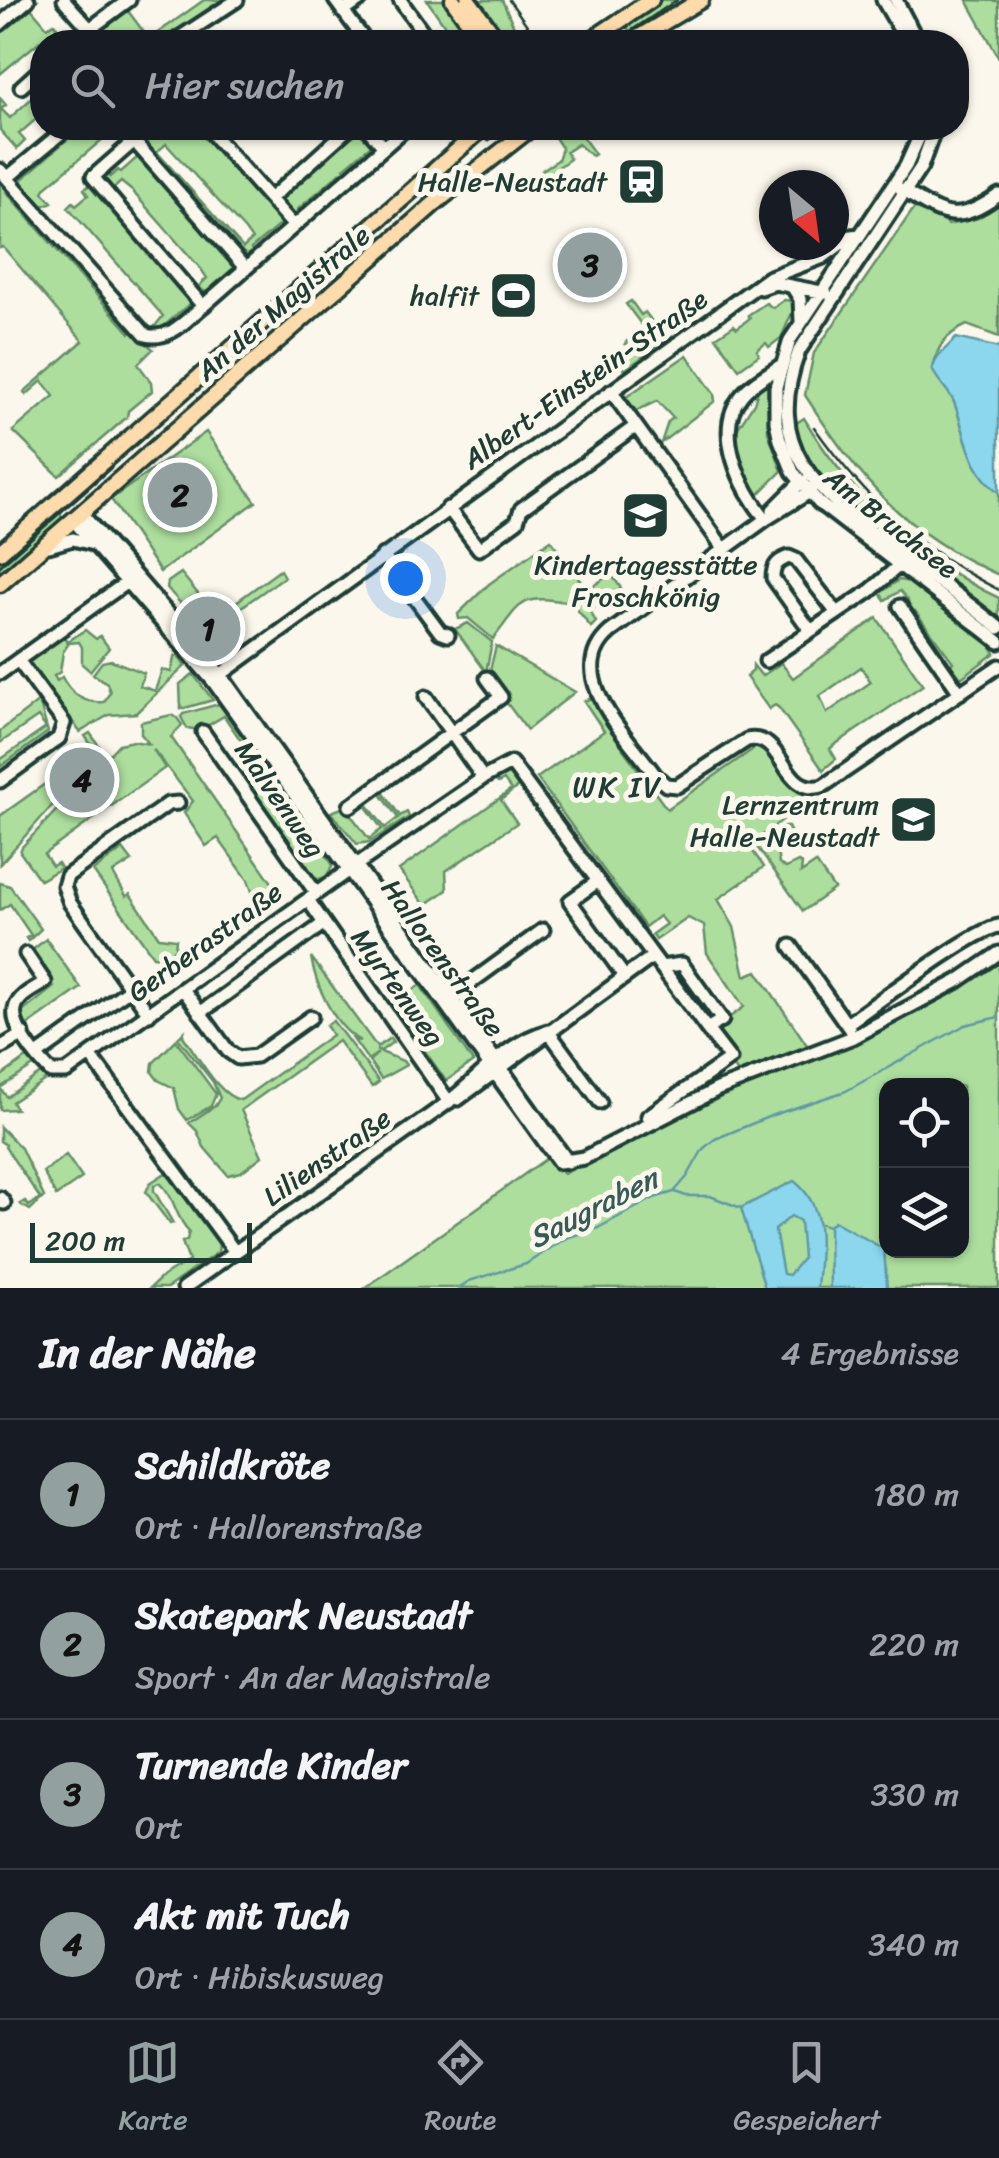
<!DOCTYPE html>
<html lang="de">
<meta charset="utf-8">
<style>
body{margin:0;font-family:Sriracha,sans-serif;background:#242831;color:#f1f3f6}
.controls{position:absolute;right:30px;bottom:30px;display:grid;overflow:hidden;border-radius:20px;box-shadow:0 2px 8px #0004}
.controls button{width:90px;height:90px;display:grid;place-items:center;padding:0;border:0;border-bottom:2px solid #363941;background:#171b24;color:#f1f3f6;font:50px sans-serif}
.compass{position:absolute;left:759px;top:170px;width:90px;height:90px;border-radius:50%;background:#171b24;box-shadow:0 2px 8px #0004;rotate:151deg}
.scale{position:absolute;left:30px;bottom:25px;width:222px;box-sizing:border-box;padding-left:10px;border:5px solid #1f3d34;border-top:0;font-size:28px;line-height:35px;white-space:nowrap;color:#1f3d34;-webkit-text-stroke:8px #fbf7ec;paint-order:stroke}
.you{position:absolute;left:405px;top:578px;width:35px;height:35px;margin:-25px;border:8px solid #fff;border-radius:50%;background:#1a73e8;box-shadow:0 0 0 15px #1a73e833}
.badge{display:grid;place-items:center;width:65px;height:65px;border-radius:50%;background:#92a19f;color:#111;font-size:32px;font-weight:700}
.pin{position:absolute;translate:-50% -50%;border:5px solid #fff;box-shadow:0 2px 10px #0006}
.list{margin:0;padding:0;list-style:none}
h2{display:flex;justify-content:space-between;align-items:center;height:130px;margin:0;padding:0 40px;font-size:42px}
h2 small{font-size:32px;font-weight:400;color:#9ea1a6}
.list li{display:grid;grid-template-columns:65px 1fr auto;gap:30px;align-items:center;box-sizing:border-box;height:150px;padding:0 40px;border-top:2px solid #363941}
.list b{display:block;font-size:38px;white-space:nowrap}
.list p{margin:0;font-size:32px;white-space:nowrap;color:#9ea1a6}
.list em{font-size:32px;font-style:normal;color:#9ea1a6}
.icon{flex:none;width:55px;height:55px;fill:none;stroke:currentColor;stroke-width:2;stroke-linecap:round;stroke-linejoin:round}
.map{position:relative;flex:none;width:999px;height:1288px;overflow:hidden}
.search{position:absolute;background:#171b24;box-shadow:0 2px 8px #0004;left:30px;right:30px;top:30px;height:110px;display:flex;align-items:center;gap:25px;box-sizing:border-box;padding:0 35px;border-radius:40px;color:#9ea1a6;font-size:38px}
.sheet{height:730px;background:#171b24}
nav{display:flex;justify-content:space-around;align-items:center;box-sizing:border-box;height:140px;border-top:2px solid #363941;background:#171b24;font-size:28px;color:#9ea1a6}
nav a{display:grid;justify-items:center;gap:5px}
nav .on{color:#92a19f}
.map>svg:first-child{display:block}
</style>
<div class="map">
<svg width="999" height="1288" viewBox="0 0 999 1288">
<rect width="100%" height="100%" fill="#fbf7ec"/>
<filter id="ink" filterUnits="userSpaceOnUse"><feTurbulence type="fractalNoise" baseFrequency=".01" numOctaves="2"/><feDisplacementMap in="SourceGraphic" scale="20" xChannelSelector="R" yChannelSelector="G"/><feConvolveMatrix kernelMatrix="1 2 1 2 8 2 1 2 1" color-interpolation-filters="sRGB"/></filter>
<g filter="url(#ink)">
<path fill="#adde9e" stroke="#668e69" stroke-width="2.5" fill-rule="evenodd" d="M 31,0 L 37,0 L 30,7 L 47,27 L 54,23 L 57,27 L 0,74 L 0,26 Z
M 204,0 L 224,0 L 162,42 L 76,42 L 125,7 L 149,39 Z
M 427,0 L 445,0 L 470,42 L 456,42 Z
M 477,0 L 502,0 L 516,31 L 511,34 L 503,31 Z
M 660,0 L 674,0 L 676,3 L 685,0 L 687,3 L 633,36 L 626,26 L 629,24 L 627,21 Z
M 967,0 L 999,1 L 999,58 Z
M 42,71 L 42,114 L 19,134 L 25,141 L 17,149 L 0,130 L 0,98 L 6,105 L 1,109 L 10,118 L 32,98 L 32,79 Z
M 80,128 L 116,128 L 46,187 L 43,192 L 52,202 L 41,207 L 21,184 L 22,179 Z
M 164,128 L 202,128 L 284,220 L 282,229 L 278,226 L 251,249 L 254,253 L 248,255 L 242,252 L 143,141 L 147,134 L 152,138 ZM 166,144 L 245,230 L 252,240 L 243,248 L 157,152 Z
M 354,128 L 363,128 L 373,140 L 372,148 L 370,146 L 344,168 L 348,173 L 344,177 L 340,173 L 297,210 L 300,215 L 293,215 L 279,195 Z
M 553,128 L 576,128 L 595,154 L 592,156 L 578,144 L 566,152 L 570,159 L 543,178 L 542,170 L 558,160 L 562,148 L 550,130 Z
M 139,156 L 239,266 L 207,293 L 198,287 L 207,278 L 201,269 L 132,191 L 121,182 L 112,190 L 100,176 L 105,172 L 110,177 L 118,170 L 121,172 Z
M 0,175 L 10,187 L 6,192 L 130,333 L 133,332 L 153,349 L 138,364 L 151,382 L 152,391 L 128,411 L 127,417 L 59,476 L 13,431 L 54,396 L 42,381 L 26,395 L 24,392 L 83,341 L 3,247 L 0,248 Z
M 95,182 L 169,270 L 166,273 L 188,299 L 192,297 L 195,305 L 191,308 L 188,305 L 164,326 L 166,330 L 151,331 L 163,316 L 68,207 L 73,202 L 76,205 L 88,195 L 84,189 Z
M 999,202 L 999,337 L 967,325 C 945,335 937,346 933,369 C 938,382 949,390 954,402 C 966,433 969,472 999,492 L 999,575 C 905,534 859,480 805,395 L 814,353 L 917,204 L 948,225 L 978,218 Z
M 784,300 L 794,301 L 796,305 L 795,315 L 791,315 L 781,338 L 769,347 L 766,343 L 757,350 L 759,355 L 739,369 L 716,337 L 734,325 L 737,328 L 750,318 L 748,315 L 766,303 L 773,308 Z
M 631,301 L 641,315 L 645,312 L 666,340 L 625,370 L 621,365 L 626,363 L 630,345 L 625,344 L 627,341 L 633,341 L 642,352 L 655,343 L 626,304 Z
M 687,355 L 714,394 L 715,401 L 661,443 L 668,422 L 673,418 L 657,401 L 636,411 L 626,397 Z
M 767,380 L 768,432 L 782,471 L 755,498 L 745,479 L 734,434 L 754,403 L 760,385 Z
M 804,418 C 848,493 920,561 999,598 L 999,620 L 830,491 L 809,463 L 795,424 Z
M 206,432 L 256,502 L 160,572 L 111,499 Z
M 60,513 L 64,520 L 0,579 L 0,557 L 51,514 Z
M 551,540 L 587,590 L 611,574 L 621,588 L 590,611 L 596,622 L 591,627 L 572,603 C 520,594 524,599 493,639 L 468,618 L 459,619 L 458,614 L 489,584 Z
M 280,570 L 284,577 L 206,632 L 196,622 L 202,618 L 207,623 Z
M 181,573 L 203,600 L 198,604 L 201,609 L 192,616 L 167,588 L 168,582 Z
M 899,580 L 910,582 L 988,642 L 995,653 L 961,678 L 951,665 L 953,662 L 915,611 L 910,614 L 908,600 L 900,591 L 885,600 L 880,593 Z
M 877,618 L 923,685 L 833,746 L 830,749 L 836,759 L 823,770 L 779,708 L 775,705 L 769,709 L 746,677 L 753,671 L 753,665 L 762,676 L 781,663 L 793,678 ZM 861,667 L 871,682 L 827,713 L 820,696 Z
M 468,623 L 492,642 L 486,672 L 455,629 Z
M 85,630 L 96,639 L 100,636 L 109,648 L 90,671 L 82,664 L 82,647 L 79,642 L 69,643 L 63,652 L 60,672 L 54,676 L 57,681 L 62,677 C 71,695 84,704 104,702 L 110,692 L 107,683 L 93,674 L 102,662 L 111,660 L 144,673 L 140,686 L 155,691 L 162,670 L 171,672 L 174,658 L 178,655 L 185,666 L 136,713 L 109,715 L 80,732 L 28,661 L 64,638 L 67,642 Z
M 496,646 L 575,692 L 527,730 L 488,678 Z
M 193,674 L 213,700 L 181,709 L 180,684 Z
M 591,698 L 597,698 L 628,745 L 623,749 L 667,809 L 762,743 L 769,747 L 804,794 L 799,807 L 749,846 L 764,867 L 718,899 L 734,927 L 745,976 L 757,971 L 811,1051 L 742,1079 L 710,1031 L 744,1007 L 707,953 L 704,926 L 688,918 L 656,940 L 652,934 L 666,924 L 659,916 L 645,927 L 537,778 L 604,731 L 584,701 Z
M 39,701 L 48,732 L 0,767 L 0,760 L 46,728 L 38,717 L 0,743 L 0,731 Z
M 219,704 L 326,855 L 333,865 L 326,877 L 312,881 L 250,796 L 270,783 L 224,716 L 200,730 L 187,728 L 181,717 L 183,714 Z
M 171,715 L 177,718 L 182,725 L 171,737 L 275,887 L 253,894 L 248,880 L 218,838 L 206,846 L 184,813 L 193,801 L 153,749 L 165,768 L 44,854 L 52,866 L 58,863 L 61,868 L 40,880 L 20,852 L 22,847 L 119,744 L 133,741 L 149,744 L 141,734 L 141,722 Z
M 90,733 L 102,750 L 0,864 L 0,816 L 94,749 L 85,736 Z
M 509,773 L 520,785 L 501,800 L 517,823 L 446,871 L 447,890 L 425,905 L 399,870 L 511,790 L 504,780 L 498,783 L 494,779 Z
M 385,787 L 388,788 L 383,792 L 400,816 L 407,812 L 409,817 L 370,842 L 357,844 L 331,812 L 347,806 L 355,810 L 351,815 L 369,839 L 382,829 L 365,805 L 359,806 L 368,799 L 371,800 L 367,804 L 385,828 L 398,818 L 381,794 L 375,796 Z
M 784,827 L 788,827 L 796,843 L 777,852 L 779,864 L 786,868 L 798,862 L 802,864 L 801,873 L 816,863 L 834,889 L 803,911 L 757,847 Z
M 123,849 L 132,861 L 113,873 L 126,896 L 130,894 L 159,937 L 176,939 L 175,949 L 165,957 L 153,956 L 93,871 Z
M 0,883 L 10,886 L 41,929 L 28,941 L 26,938 L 31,935 L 10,904 L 0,910 Z
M 46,939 L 81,988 L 27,1026 L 21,1013 L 54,987 L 30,952 Z
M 999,956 L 999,1288 L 365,1288 L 550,1156 L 564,1174 L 707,1097 L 887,1025 L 925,1005 ZM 886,1086 L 962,1086 L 962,1250 L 886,1250 Z
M 311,957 L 377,1047 L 390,1038 L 393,1042 L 381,1051 L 376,1050 L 403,1061 L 406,1065 L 381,1079 L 369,1061 L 378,1053 L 368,1060 L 353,1039 L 360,1041 C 333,1026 315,983 311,957 Z
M 420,985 L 473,1062 L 446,1081 L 392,1004 Z
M 333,1021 L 379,1082 L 372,1087 L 338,1041 L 241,1110 L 262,1156 L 241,1172 L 228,1175 L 204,1147 L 197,1131 L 189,1123 L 215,1106 L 220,1098 L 213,1082 L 178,1038 L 184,1032 L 183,1036 C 198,1056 219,1097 241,1100 L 332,1035 L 326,1025 Z
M 176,1040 L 216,1094 L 211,1106 L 187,1120 L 179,1109 L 174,1088 L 158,1080 L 152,1072 L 153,1063 Z
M 31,1055 L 38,1063 L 0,1088 L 7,1097 L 45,1070 L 51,1076 L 12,1102 L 16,1109 L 0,1110 L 0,1077 Z
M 0,1127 L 21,1148 L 44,1197 L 30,1210 L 20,1204 L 25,1201 L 29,1206 L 40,1198 L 5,1147 L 6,1145 L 0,1141 Z
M 66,1155 L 82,1178 L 56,1196 L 43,1172 Z
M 167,1172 L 219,1244 L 218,1252 L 167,1288 L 150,1288 L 163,1276 L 189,1261 L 182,1242 L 187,1240 L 189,1231 C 175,1218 175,1196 160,1183 L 154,1186 L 154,1191 L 173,1223 L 170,1224 L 146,1192 L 150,1183 Z"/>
<path fill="#8cd7ed" stroke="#6099a3" stroke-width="2.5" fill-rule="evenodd" d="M 956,338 L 999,348 L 999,492 C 969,472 966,433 954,402 C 949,390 938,382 932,369 L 938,356 Z
M 794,1181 C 828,1207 820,1250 817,1288 L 765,1288 L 741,1208 ZM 791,1216 L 800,1221 L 803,1258 L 789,1275 L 783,1274 L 775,1230 Z
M 834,1221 L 884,1249 L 887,1288 L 830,1288 L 829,1226 Z"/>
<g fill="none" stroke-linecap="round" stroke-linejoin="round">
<path stroke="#6099a3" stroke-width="2.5" d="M 675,1192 L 686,1196 L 710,1196 L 741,1208
M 821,1224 L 829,1226
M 459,1288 L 469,1281 L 526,1264 L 566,1238 L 598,1228 L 654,1198 L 674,1192 L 687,1177 L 703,1149 L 715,1139 L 773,1115 L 846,1091 L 965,1025 L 999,1017"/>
<defs>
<path id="minor" d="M 64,0 L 89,28
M 335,0 L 366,42
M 400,0 L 430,42
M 883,0 L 907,42
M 896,0 L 918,42
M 343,12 L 360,0
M 0,24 L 28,0
M 72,42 L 129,0
M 173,42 L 237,0
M 21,87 L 42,68
M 149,128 L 93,177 L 203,306
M 207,128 L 293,225
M 367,128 L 383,146
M 923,128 L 906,166 L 790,340 L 776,387 L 776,422 L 780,440 L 793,472 L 819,503 L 999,642
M 935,128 L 921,167 L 799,351 C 762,450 818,491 889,545 C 926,572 964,599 999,628
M 134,141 L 245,268
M 0,170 L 146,335 C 170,341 186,320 203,306 L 406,128
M 7,178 L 67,128
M 901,189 C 943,215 954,227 999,195
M 270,199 L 349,128
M 792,286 L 800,299 L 801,321
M 761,288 L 775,283 L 826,293
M 611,391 L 724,549
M 815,484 L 808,493 L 766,519 L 610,632 C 561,675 628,736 655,775 L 666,785 L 677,786 L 747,740 C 785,732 781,797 823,786 L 999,666
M 448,508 L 479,549 L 517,521 L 521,509 L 636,426
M 773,510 L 802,481
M 81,513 L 220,674 L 568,1162
M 766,519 C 741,490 712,430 742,395 C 751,383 767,375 780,366
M 73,520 L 213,681 L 559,1162 L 584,1158 L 718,1089 L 853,1037 L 958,981 L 999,953
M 49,546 L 73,539 L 93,544
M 383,555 L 440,632 L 448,635
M 900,606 L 960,693
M 810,630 L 773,578 C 773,565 778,561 789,557 L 796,560 L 836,612
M 766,661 L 870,591 L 904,561
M 0,673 L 127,582
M 216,678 L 768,278 L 823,257 L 851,236 L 860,235
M 426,697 L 483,778
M 203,732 L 316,893
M 0,781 L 59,738 L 64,723 L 18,660
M 350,806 L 501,697 L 487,678
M 598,881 L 570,901 L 624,976
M 308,900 L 449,1102
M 791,946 L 849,1028
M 26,954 L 45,982 C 36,988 17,996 15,1009 C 11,1028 38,1059 51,1072 L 66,1072 L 349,870 L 483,778 L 511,763 L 707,1029 L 722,1020 L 682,964 L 661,967
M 183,989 L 228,1051 L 238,1058 L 256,1056 L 311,1017
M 451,997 L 543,930
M 200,1013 L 323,924
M 149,1014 L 70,903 L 64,886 L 67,876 L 168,804 L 178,803
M 848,1023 C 876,1004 973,930 999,926
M 548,1031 L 600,1102
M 0,1048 L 23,1034
M 37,1055 L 131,988
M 90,1055 L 235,1252
M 458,1099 L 652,957
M 648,1116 L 730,1059 L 707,1029
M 0,1198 L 4,1203
M 184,1288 C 270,1227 357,1168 443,1106 C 478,1081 504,1043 548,1031"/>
<path id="major" d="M 453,0 L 483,42
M 468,0 L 499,42
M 588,42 L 651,0
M 631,42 L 701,0
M 0,552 L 483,128
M 0,584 L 435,203 L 531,128"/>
</defs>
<use href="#minor" stroke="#1f3d34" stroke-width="19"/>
<use href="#major" stroke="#1f3d34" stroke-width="21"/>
<use href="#minor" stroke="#fbf7ec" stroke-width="11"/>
<use href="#major" stroke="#fedbac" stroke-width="14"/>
<path stroke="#1f3d34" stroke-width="2.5" d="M 614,42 L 677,0
M 488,141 L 504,128
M 0,566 L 112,467"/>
<path stroke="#1f3d34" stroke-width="2.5" d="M 509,0 L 539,42
M 814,427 C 866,500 918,549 999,590"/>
</g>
</g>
<defs>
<symbol id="station-square" viewBox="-11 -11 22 22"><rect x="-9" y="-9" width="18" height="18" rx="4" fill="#1f3d34" stroke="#fbf7ec"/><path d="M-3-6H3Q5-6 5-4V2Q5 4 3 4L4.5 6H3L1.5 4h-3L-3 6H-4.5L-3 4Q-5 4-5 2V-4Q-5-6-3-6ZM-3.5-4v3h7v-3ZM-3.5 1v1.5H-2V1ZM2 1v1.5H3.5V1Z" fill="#fff"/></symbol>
<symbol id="stadium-square" viewBox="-11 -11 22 22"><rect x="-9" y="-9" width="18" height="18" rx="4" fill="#1f3d34" stroke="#fbf7ec"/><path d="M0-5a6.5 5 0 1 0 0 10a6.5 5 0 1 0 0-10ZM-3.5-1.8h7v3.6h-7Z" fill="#fff"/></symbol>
<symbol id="school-square" viewBox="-11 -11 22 22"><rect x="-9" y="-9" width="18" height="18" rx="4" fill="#1f3d34" stroke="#fbf7ec"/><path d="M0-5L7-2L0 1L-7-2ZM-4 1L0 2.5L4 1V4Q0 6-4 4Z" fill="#fff"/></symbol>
</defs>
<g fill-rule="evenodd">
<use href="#station-square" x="614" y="154" width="55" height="55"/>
<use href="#stadium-square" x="486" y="268" width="55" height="55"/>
<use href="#school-square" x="618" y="488" width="55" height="55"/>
<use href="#school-square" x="886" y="792" width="55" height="55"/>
</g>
<g text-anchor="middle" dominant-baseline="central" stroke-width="10" stroke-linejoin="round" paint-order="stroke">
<g font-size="28" fill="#1f3d34" stroke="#fbf7ec" text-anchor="end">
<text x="607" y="181">Halle-Neustadt</text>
<text x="479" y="295">halfit</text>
<text x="646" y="564" text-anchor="middle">Kindertagesstätte<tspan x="646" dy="32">Froschkönig</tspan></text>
<text x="879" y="804">Lernzentrum<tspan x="879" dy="32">Halle-Neustadt</tspan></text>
</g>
<g font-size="28" fill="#1f3d34" stroke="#fbf7ec">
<text transform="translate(283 303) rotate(-41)">An der Magistrale</text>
<text transform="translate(585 379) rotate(-35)">Albert-Einstein-Straße</text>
<text transform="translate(891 523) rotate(38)">Am Bruchsee</text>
<text transform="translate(280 799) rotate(55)">Malvenweg</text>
<text transform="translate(205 942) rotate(-36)">Gerberastraße</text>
<text transform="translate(443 958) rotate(54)">Hallorenstraße</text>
<text transform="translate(398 987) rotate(54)">Myrtenweg</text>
<text transform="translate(327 1157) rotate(-35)">Lilienstraße</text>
</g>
<g font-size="30" letter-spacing="2.5" fill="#1f3d34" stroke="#fbf7ec">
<text x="618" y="787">WK IV</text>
</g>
<g font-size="30" font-style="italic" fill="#355c59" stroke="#fbf7ec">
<text transform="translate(593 1208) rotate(-27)">Saugraben</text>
</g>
</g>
</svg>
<div class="controls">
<button><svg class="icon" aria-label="locate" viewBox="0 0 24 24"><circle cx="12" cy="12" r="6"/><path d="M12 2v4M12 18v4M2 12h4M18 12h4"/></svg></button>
<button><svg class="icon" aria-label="layers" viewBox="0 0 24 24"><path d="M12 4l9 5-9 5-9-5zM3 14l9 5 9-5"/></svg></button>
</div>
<svg class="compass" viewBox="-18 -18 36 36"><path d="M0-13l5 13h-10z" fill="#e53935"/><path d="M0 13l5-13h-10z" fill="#9ea1a6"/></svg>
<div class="scale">200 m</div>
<div class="you"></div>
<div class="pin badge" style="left:208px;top:629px">1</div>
<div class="pin badge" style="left:180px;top:495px">2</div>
<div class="pin badge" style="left:590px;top:265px">3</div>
<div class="pin badge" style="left:82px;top:780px">4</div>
<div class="search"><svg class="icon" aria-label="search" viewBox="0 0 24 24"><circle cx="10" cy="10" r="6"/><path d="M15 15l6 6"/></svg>Hier suchen</div>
</div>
<section class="sheet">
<h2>In der Nähe<small>4 Ergebnisse</small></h2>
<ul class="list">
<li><span class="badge">1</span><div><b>Schildkröte</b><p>Ort · Hallorenstraße</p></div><em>180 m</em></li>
<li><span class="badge">2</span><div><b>Skatepark Neustadt</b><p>Sport · An der Magistrale</p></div><em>220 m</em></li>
<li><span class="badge">3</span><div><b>Turnende Kinder</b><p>Ort</p></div><em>330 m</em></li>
<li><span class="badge">4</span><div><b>Akt mit Tuch</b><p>Ort · Hibiskusweg</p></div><em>340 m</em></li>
</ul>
</section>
<nav>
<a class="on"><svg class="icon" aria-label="map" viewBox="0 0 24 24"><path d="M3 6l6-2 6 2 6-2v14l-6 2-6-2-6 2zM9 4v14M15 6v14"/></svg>Karte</a>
<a><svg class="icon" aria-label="directions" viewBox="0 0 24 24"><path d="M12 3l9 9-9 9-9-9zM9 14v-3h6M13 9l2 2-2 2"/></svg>Route</a>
<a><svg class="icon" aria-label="saved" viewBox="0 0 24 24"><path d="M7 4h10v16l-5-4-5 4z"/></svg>Gespeichert</a>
</nav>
